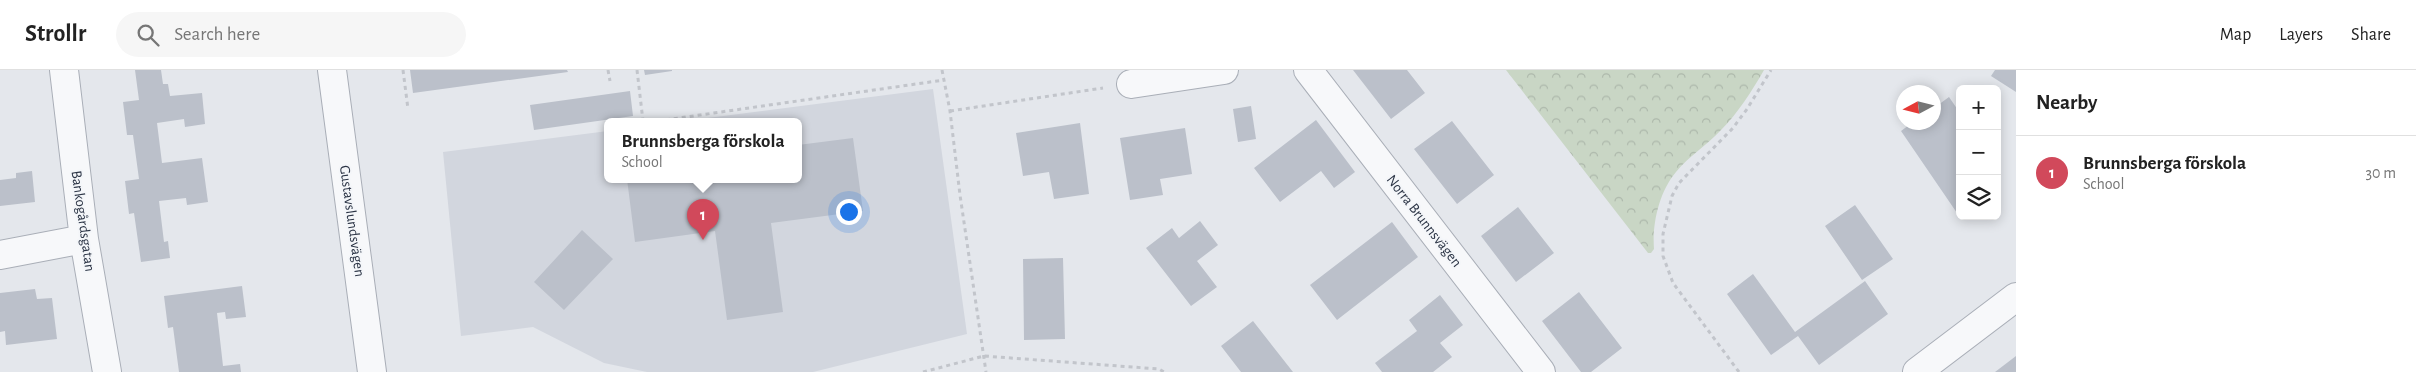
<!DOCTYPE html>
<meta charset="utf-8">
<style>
body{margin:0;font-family:"Alegreya Sans",sans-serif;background:#f6f6f6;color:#222}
.controls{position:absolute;right:15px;top:15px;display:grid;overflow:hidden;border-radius:8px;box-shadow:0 2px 12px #0003}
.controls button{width:45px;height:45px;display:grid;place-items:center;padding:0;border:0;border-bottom:1px solid #e0e0e0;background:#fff;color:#222;font:25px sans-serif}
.compass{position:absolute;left:1896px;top:15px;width:45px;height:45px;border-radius:50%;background:#fff;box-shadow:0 2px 12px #0003;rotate:263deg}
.you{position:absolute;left:848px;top:141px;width:18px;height:18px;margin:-12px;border:4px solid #fff;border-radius:50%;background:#1a73e8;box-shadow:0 0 0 8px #1a73e833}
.badge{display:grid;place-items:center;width:32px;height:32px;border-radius:50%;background:#d1495b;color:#fff;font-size:16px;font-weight:700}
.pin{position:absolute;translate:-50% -41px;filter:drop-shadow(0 1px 2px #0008)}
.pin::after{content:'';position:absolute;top:26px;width:18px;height:15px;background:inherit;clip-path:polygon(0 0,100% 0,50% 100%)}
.popup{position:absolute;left:604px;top:48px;width:198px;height:65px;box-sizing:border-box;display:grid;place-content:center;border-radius:8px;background:#fff;filter:drop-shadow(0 1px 4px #0005);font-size:16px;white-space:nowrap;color:#767676}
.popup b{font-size:19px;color:#222}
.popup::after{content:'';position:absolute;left:50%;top:100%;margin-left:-10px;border:10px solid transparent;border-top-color:#fff}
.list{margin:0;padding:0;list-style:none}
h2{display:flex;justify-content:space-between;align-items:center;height:65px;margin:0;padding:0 20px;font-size:21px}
h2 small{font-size:16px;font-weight:400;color:#767676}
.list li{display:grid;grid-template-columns:32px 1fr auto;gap:15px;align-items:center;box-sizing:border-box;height:75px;padding:0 20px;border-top:1px solid #e0e0e0}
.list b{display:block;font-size:19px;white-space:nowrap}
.list p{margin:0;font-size:16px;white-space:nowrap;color:#767676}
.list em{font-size:16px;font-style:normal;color:#767676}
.icon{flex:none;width:28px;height:28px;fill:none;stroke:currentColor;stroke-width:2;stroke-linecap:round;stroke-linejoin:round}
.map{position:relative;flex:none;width:2016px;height:302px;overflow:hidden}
header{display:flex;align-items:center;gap:30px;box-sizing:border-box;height:70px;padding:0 25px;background:#fff;border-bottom:1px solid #e0e0e0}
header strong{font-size:24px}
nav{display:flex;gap:28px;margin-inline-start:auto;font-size:18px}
.search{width:350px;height:45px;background:#f6f6f6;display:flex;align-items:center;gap:12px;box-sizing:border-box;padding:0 18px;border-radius:28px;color:#767676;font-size:19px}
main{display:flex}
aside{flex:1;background:#fff}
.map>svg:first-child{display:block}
</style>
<header>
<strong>Strollr</strong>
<div class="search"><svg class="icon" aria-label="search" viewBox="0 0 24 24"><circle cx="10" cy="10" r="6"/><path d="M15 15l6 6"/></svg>Search here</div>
<nav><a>Map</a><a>Layers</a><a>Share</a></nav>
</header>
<main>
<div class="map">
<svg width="2016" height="302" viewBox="0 0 2016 302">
<defs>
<pattern id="forest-crowns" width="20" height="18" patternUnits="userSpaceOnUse" patternTransform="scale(1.25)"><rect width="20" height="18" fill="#c9d6c5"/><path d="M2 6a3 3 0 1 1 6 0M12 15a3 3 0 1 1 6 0" fill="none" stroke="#adb8ab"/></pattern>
</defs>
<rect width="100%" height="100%" fill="#e4e7ec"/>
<path fill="#d2d6de" d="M 933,19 L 967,264 L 813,302 L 647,302 L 604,293 L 533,257 L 461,266 L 443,82 L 608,61 L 608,109 L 798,109 L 798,51 L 684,51 Z"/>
<path fill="url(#forest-crowns)" d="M 1506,0 L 1764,0 C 1752,21 1738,43 1721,60 C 1707,75 1689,86 1676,102 C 1659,122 1652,154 1654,179 L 1651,183 L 1648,183 Z"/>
<path fill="#bbc0ca" d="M 135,0 L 161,0 L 163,14 L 168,14 L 170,26 L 202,23 L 205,54 L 185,57 L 184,49 L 157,53 L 162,93 L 202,88 L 208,132 L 187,135 L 186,128 L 159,131 L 164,172 L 168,171 L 170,188 L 141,192 L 134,143 L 129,144 L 125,111 L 139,109 L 133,65 L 127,65 L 123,32 L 139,30 Z
M 410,0 L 567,0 L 568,2 L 413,23 Z
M 644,0 L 672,0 L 672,1 L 645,5 Z
M 1353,0 L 1407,0 L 1425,23 L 1391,49 Z
M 1995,0 L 2016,0 L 2016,22 L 1991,6 Z
M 630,21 L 633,46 L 534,60 L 530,35 Z
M 1949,27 L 1960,43 L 1960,141 L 1957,143 L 1901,61 L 1913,52 L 1934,52 L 1934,38 Z
M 1251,36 L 1256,69 L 1238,72 L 1233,39 Z
M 1316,50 L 1355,102 L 1334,118 L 1321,101 L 1280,132 L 1254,98 Z
M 1452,51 L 1494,105 L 1457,134 L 1414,79 Z
M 1080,53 L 1089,124 L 1054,129 L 1049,102 L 1023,106 L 1016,63 Z
M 1185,58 L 1192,104 L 1160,109 L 1163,125 L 1130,130 L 1120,68 Z
M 853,68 L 863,141 L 771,153 L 783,242 L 727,250 L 715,161 L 635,172 L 627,109 L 798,109 L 798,75 Z
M 32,101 L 35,132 L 0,136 L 0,110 L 16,108 L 16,103 Z
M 1855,135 L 1893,189 L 1862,210 L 1825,156 Z
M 1518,137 L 1554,183 L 1516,212 L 1481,166 Z
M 1200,151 L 1218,175 L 1197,191 L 1217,217 L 1191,236 L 1146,178 L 1172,158 L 1179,168 Z
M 1392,152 L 1418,187 L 1337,250 L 1310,215 Z
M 582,160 L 613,189 L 564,240 L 534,212 Z
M 1063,188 L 1065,269 L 1024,270 L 1023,189 Z
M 1753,204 L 1795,262 L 1865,211 L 1888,244 L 1819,295 L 1798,266 L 1771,285 L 1727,224 Z
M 242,216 L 246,247 L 226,249 L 225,242 L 217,243 L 223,296 L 240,294 L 241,302 L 179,302 L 173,257 L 168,258 L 164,226 Z
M 35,219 L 37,229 L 52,228 L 57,269 L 6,275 L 5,261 L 0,262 L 0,223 Z
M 1579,222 L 1622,278 L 1591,302 L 1581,302 L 1542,251 Z
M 1440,225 L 1463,255 L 1440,273 L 1452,287 L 1433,302 L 1382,302 L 1375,293 L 1417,261 L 1409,250 Z
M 1253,251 L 1293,302 L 1241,302 L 1221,276 Z
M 2016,286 L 2016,302 L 1995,302 Z"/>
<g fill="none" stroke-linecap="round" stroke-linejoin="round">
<defs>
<path id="minor" d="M 64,0 L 84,169 L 107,302
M 332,0 L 372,302
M 1308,0 L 1541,302
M 1131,14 L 1224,0
M 0,185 L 84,169
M 1917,302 L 2016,227"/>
</defs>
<use href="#minor" stroke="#a9aeb7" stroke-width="30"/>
<path stroke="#c2c5cb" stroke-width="3" stroke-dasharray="4 4" stroke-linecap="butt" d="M 403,0 L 408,39
M 608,0 L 610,11
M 637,0 L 643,51
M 942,0 L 950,41 L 960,125 L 986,302
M 950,41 L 1103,18
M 658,51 L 944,10
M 923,302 L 984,286 L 1159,299 L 1164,302
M 1739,302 L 1673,213 L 1663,186 L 1663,164 L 1672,126 L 1679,113 L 1733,58 L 1747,39 L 1771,0"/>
<use href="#minor" stroke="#f7f8fa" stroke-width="28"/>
</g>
<g text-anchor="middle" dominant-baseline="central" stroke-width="4" stroke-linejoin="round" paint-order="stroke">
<g font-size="15" fill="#2b3445" stroke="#f4f6f9">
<text transform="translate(83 151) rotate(82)">Bankogårdsgatan</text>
<text transform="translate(352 151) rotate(82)">Gustavslundsvägen</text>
<text transform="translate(1424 151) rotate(52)">Norra Brunnsvägen</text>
</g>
</g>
</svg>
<div class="controls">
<button>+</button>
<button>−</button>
<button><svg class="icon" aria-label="layers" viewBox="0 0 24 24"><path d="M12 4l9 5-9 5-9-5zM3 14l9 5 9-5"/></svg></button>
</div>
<svg class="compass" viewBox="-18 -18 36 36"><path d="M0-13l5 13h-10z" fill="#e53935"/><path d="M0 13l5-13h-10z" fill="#767676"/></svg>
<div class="you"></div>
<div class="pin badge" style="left:703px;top:170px">1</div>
<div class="popup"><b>Brunnsberga förskola</b>School</div>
</div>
<aside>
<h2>Nearby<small></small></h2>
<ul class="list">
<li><span class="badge">1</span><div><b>Brunnsberga förskola</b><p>School</p></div><em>30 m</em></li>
</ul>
</aside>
</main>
